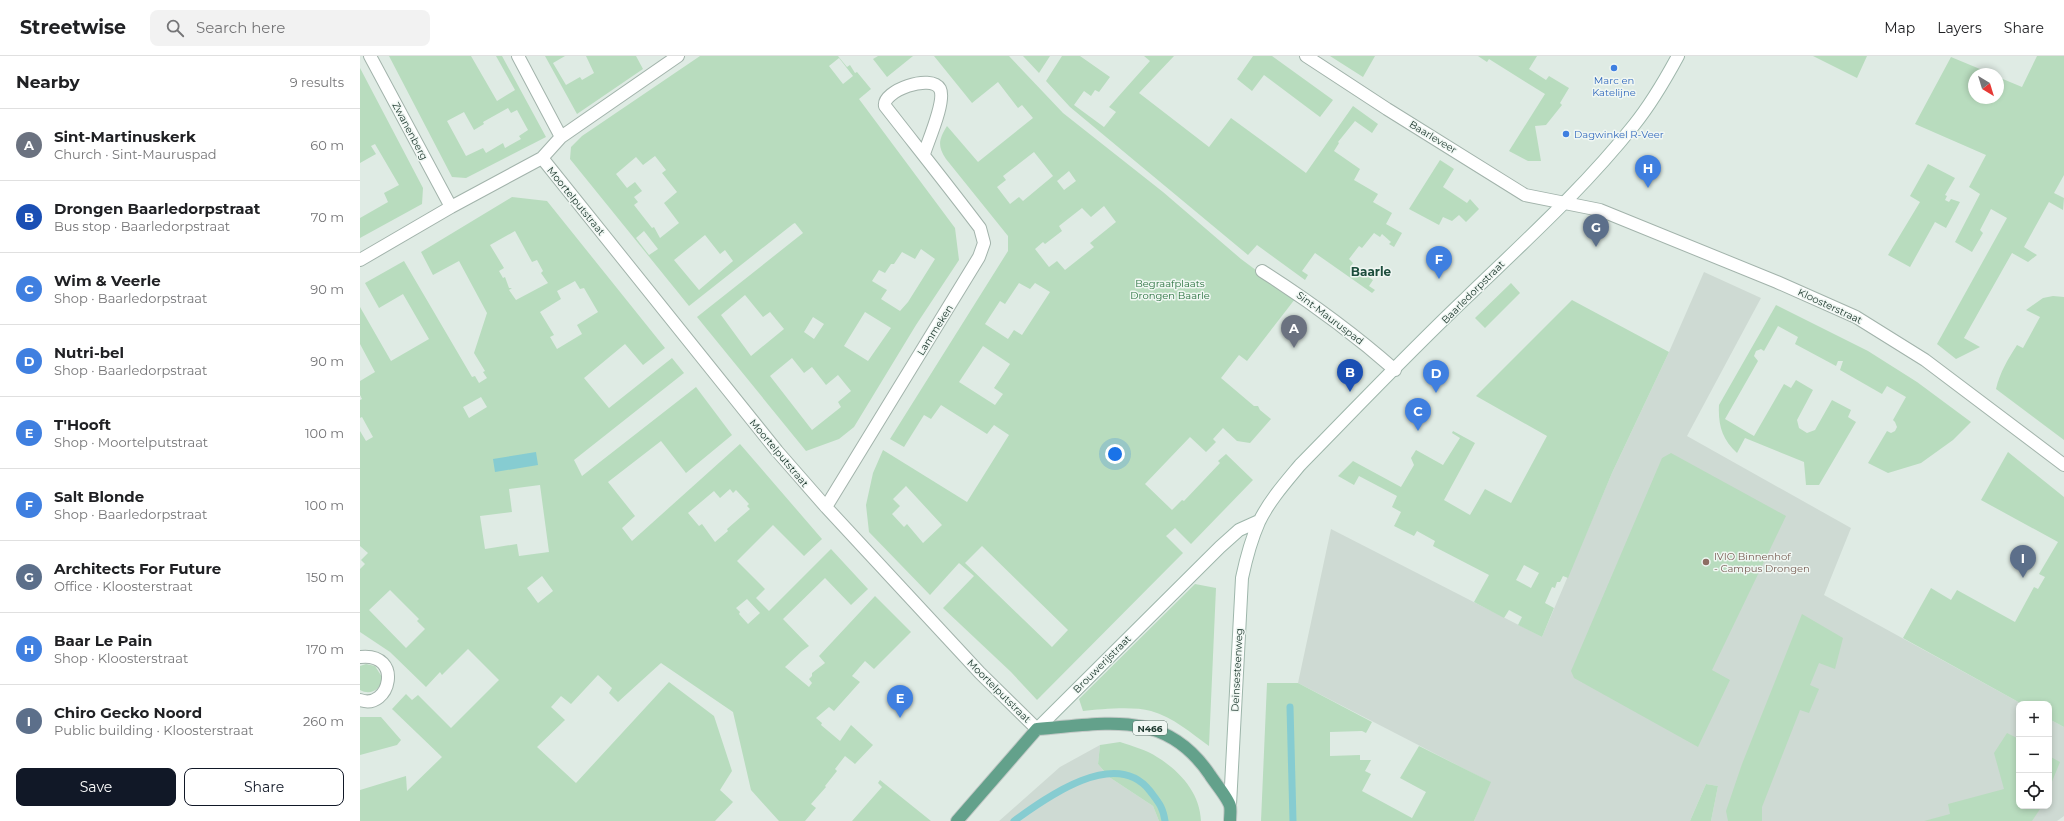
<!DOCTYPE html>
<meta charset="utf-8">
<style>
body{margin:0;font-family:Montserrat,sans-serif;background:#f2f2f2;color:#202124}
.controls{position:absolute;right:12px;bottom:12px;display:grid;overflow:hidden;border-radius:8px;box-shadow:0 2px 6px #0003}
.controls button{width:36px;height:36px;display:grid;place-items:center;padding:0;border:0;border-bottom:1px solid #e0e0e0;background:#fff;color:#202124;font:20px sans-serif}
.compass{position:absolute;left:1608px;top:12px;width:36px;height:36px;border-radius:50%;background:#fff;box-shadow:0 2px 6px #0003;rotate:142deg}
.you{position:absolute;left:755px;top:398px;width:14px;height:14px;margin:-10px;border:3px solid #fff;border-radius:50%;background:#1a73e8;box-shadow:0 0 0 6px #1a73e833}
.badge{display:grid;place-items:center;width:26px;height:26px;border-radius:50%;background:#111827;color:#fff;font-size:13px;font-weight:700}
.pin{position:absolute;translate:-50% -33px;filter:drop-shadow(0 1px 2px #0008)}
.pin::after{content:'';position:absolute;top:21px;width:14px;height:12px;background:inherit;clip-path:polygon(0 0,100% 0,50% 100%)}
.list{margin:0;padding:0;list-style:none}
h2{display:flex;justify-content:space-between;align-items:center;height:52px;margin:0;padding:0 16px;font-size:17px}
h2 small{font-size:13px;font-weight:400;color:#757577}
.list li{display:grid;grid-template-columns:26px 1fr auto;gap:12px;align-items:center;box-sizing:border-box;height:72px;padding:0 16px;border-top:1px solid #e0e0e0}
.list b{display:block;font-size:15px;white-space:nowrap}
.list p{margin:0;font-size:13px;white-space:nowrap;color:#757577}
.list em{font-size:13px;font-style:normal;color:#757577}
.actions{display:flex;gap:8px;padding:12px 16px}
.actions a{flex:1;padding:9px 0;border:1px solid #111827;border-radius:8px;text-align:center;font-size:14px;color:#111827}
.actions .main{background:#111827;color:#fff}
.icon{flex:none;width:22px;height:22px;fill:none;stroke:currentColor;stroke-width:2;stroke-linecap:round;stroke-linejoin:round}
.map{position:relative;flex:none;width:1704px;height:765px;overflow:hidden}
header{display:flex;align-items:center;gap:24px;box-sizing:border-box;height:56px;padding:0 20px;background:#fff;border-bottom:1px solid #e0e0e0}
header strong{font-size:19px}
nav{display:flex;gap:22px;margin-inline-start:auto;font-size:14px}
.search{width:280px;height:36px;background:#f2f2f2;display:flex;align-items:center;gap:10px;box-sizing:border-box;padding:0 14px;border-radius:8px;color:#757577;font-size:15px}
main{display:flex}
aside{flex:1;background:#fff}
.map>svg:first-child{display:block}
</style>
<header>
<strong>Streetwise</strong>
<div class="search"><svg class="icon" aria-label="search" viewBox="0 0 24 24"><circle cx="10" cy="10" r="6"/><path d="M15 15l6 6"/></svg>Search here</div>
<nav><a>Map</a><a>Layers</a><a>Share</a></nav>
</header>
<main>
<aside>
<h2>Nearby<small>9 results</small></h2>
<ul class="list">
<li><span class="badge" style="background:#6b7280">A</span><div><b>Sint-Martinuskerk</b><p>Church · Sint-Mauruspad</p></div><em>60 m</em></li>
<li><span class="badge" style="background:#1a4fb4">B</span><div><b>Drongen Baarledorpstraat</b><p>Bus stop · Baarledorpstraat</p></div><em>70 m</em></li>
<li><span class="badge" style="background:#3f7fe0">C</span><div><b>Wim &amp; Veerle</b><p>Shop · Baarledorpstraat</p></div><em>90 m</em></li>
<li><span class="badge" style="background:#3f7fe0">D</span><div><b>Nutri-bel</b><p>Shop · Baarledorpstraat</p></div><em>90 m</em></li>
<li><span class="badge" style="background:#3f7fe0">E</span><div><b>T'Hooft</b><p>Shop · Moortelputstraat</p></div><em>100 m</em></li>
<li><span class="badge" style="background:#3f7fe0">F</span><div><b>Salt Blonde</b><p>Shop · Baarledorpstraat</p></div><em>100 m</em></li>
<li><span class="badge" style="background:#5c6f8a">G</span><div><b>Architects For Future</b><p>Office · Kloosterstraat</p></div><em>150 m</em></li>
<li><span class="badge" style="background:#3f7fe0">H</span><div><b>Baar Le Pain</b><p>Shop · Kloosterstraat</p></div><em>170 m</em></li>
<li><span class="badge" style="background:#5c6f8a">I</span><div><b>Chiro Gecko Noord</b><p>Public building · Kloosterstraat</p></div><em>260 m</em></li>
</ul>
<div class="actions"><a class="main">Save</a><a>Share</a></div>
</aside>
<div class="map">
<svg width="1704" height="765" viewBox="0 0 1704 765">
<rect width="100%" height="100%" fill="#dfebe4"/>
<path fill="#cedad3" d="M 1344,216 L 1401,242 L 1327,380 L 1491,472 L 1464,539 L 1662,648 L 1659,648 L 1659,750 L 1689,750 L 1689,663 L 1704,671 L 1704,760 L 1697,765 L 1351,765 L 1358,730 L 1346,728 L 1330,765 L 1114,765 L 1130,726 L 938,627 L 971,473 L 1182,581 L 1252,417 L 1309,296 Z
M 740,689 L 738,708 L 749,721 L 793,750 L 799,765 L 639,765 L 700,711 Z"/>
<path fill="#b8dcbe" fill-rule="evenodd" d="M 29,0 L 111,0 L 137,45 L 155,34 L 136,0 L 142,0 L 186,81 L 106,122 L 92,121 ZM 148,52 L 151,57 L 157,54 L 168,74 L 159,80 L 161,83 L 145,92 L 143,87 L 126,97 L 123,92 L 106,100 L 87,65 L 104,56 L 114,74 L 124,68 L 123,66 Z
M 185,0 L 205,0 L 193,7 L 206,29 L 220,21 L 222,24 L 234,17 L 226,0 L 276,0 L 283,13 L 217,58 Z
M 340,0 L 478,0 L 487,11 L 490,9 L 495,17 L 497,16 L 511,33 L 499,43 L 595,172 L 599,204 L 556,269 L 494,371 L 479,383 L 446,395 L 337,261 L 443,177 L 435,167 L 433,168 L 329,250 L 210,103 L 211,91 L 222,80 ZM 479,2 L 493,20 L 483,28 L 469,10 ZM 295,100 L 306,114 L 302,117 L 317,136 L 304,147 L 319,167 L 300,182 L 294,171 L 292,172 L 274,149 L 278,146 L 274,141 L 282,135 L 275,126 L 267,132 L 256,118 L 276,101 L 283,109 ZM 284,175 L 298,193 L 289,199 L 276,182 ZM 345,179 L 360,198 L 365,194 L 373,205 L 339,234 L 314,204 ZM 561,193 L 575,203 L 548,246 L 540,255 L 521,243 L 527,234 L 512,225 L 519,214 L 525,217 L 531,208 L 534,208 L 542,196 L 555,203 ZM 385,239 L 403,261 L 410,256 L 424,273 L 391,300 L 361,259 ZM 505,256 L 531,272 L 508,305 L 484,290 ZM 453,261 L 464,268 L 454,283 L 444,276 ZM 432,302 L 444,317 L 452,311 L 466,329 L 478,319 L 491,335 L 478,346 L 481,351 L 452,374 L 410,320 Z
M 518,0 L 553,0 L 527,21 L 513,3 Z
M 574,0 L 649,0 L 703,57 L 803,136 L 881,203 L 935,243 L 887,305 L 879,299 L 861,322 L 894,350 L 898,350 L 900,354 L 911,363 L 890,387 L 877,385 L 863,372 L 853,383 L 856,386 L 846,396 L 830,381 L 785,428 L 812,454 L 822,444 L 824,445 L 860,407 L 858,405 L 866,398 L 893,424 L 831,488 L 815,472 L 806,480 L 823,497 L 677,644 L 651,616 L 583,552 L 614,520 L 599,507 L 570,539 L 509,476 L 506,449 L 513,417 L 523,394 L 607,446 L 649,379 L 634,369 L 627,378 L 581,349 L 571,363 L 564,359 L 544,391 L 530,383 L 648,195 L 648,180 L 586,103 C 577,90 579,83 587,70 L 618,106 L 673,62 L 662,49 L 658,52 L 638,26 L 612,47 ZM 674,96 L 693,120 L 663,145 L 659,141 L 650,148 L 637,131 L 646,124 L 643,120 ZM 709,115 L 716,125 L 704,134 L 697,125 ZM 744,150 L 756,166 L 730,187 L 734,191 L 705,214 L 697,205 L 689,211 L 675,193 L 683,186 L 685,188 L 702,175 L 699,170 L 722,152 L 731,161 ZM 659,227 L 670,233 L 675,227 L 690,236 L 662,279 L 654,274 L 648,283 L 625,268 L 640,245 L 645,248 ZM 623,290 L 650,308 L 634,332 L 643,338 L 635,349 L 599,326 ZM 546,430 L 582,469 L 563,487 L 547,468 L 544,471 L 532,458 L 540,450 L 533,443 ZM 622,490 L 708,574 L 692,591 L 605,507 Z
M 663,0 L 690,0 L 679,17 Z
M 702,0 L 720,0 L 750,21 L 739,36 L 735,34 L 731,40 L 724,35 L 714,49 L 744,71 L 756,56 L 749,51 L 790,5 L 784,0 L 814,0 L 779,37 L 849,91 L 871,62 L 946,117 L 993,50 L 1018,68 L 1012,77 L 995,65 L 978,86 L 979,87 L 974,95 L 1000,113 L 994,124 L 1018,138 L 1013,146 L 1032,157 L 1026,168 L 1042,177 L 1034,191 L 1029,188 L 1031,186 L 1022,178 L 1020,181 L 1014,177 L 1002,192 L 999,190 L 989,203 L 993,207 L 991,210 L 1013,224 L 1009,230 L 1015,234 L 1012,237 L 955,197 L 942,215 L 948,219 L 945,224 L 897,189 L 888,199 L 710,51 L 686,25 Z
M 893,0 L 912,0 L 973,44 L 960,61 L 904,19 L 892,35 L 877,23 Z
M 970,0 L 1015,0 L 1003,21 Z
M 1118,0 L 1177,0 L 1169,13 L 1186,24 L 1189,20 L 1209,32 L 1200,47 L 1202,49 L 1186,69 L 1175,70 L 1181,105 L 1168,105 L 1149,95 L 1185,38 L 1129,3 L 1127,6 Z
M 1453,0 L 1507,0 L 1497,22 Z
M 1677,0 L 1704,0 L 1704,119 L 1694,137 L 1704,142 L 1703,154 L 1689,146 L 1664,191 L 1677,199 L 1668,206 L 1652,197 L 1604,282 L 1620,291 L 1596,303 L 1577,288 L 1647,162 L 1631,153 L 1620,174 L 1623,177 L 1612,196 L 1595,186 L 1620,138 L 1609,131 L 1626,99 L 1555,68 L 1591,1 L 1632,18 L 1614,18 L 1614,42 L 1638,42 L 1638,21 L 1662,31 Z
M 0,12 L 63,132 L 62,148 L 0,182 L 0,162 L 28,146 L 24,137 L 39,129 L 15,88 L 11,90 L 16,98 L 0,107 Z
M 1080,104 L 1094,113 L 1083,131 L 1107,147 L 1110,143 L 1119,153 L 1106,166 L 1099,159 L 1092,165 L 1083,161 L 1079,169 L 1049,153 Z
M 1568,108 L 1595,122 L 1585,139 L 1587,140 L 1585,144 L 1589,146 L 1591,143 L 1600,146 L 1586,172 L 1575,166 L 1550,211 L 1528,199 L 1560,146 L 1550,140 Z
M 152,141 L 187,145 L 305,292 L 283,309 L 265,288 L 224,322 L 249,352 L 312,302 L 324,317 L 214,404 L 222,420 L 336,331 L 372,379 L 326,417 L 301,385 L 248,426 L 275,460 L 262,472 L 272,485 L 380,388 L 462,483 L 444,500 L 413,469 L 377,505 L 405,533 L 396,542 L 409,555 L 471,493 L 508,533 L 491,549 L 465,522 L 423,563 L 449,590 L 442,595 L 425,611 L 449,631 L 452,627 L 449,623 L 452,620 L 452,617 L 465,607 L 459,600 L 515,540 L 551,576 L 514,613 L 505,605 L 492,620 L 500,626 L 474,655 L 469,651 L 456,662 L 462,667 L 461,669 L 480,685 L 491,669 L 513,689 L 495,708 L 485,700 L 475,713 L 477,715 L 465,730 L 466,731 L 451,748 L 456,752 L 445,765 L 419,765 L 391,734 L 373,656 L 301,607 L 258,646 L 249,637 L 252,632 L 238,619 L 211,648 L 201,640 L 191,651 L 205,664 L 177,691 L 216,727 L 309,626 L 354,660 L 372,715 L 360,734 L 373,746 L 355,765 L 0,765 L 0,734 L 46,720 L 47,735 L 82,701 L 32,653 L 46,638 L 52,644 L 58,639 L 91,672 L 139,624 L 108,593 L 82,619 L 80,616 L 66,631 L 30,596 L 0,576 L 0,513 L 5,508 L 1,504 L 8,497 L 0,490 L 0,375 L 6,385 L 13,381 L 2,361 L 0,362 L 0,344 L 2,343 L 0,339 L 0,325 L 15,316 L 0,288 L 0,251 L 31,305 L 69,283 L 43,238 L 19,252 L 5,227 L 44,205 L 112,321 L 115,320 L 119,327 L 127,322 L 123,316 L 125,315 L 114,297 L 127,257 L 99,205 L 73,219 L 61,196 ZM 155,175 L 172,206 L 177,204 L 183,215 L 181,217 L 188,227 L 156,244 L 149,234 L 152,232 L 149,232 L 145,221 L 143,222 L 139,215 L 144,212 L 130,189 ZM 215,225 L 220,233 L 224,232 L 238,256 L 217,269 L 222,278 L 197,293 L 190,281 L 194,279 L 180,256 L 201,243 L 197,235 ZM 121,341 L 127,351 L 109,362 L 103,351 ZM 180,429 L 189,496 L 159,500 L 157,488 L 125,493 L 120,460 L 152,456 L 149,433 ZM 370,433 L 373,437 L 376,434 L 389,448 L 387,450 L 390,453 L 367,473 L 368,475 L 355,486 L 342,468 L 339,470 L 328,457 L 354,435 L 360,442 ZM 182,520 L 193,535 L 178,547 L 167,532 ZM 30,534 L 59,563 L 57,565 L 65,573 L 46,592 L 9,554 ZM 387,543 L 400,557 L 388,568 L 379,558 L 380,556 L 376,552 Z
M 1151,227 L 1160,237 L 1125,272 L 1115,262 Z
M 1693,240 L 1704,241 L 1704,384 L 1636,333 C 1640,316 1648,303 1657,289 L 1663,292 L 1680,261 L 1666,254 L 1683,242 Z
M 1212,244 L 1309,296 L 1252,417 L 1208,522 L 1203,520 L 1200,526 L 1197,526 L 1195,532 L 1192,531 L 1185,547 L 1194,552 L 1182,581 L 1158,569 L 1162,561 L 1149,554 L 1144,562 L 1114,546 L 1129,519 L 1073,490 L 1075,485 L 1057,475 L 1054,480 L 1034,470 L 1041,456 L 1032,451 L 1037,440 L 999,420 L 994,429 L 978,420 L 993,405 L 1041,431 L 1054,409 L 1051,402 L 1056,394 L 1083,409 L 1100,382 L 1092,377 L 1093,375 L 1115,387 L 1084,444 L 1110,459 L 1125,433 L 1151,447 L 1187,380 L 1116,340 ZM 1164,509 L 1179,517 L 1171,532 L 1156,524 Z
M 1416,249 L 1508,295 L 1557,326 L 1611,366 L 1593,384 L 1561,407 L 1528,417 L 1508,407 L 1527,375 L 1531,377 L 1535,375 L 1537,371 L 1535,366 L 1533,364 L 1546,341 L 1527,330 L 1522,338 L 1480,314 L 1483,305 L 1478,305 L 1476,310 L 1435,288 L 1438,281 L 1418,270 L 1404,295 L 1401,293 L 1396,295 L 1394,300 L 1398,305 L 1365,363 L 1394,380 L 1424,328 L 1431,332 L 1436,324 L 1453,334 L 1437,364 L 1439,372 L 1447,377 L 1455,374 L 1472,344 L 1491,354 L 1488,361 L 1496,366 L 1459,429 L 1446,429 L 1444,406 L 1385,382 L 1377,397 C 1362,383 1358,369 1359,349 Z
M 1648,396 L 1704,441 L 1704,671 L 1689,663 L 1689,648 L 1662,648 L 1543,582 L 1571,532 L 1591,544 L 1597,534 L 1655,566 L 1674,531 L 1678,533 L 1685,521 L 1679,518 L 1698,486 L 1621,444 Z
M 1311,397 L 1426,460 L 1352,614 L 1370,624 L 1338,691 L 1214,622 L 1211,615 L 1302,402 Z
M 835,528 L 856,532 L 849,690 C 831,677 813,661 791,655 C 773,650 742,653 723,655 L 719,643 Z
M 1442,558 L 1483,582 L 1475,613 L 1459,607 L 1450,629 L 1459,633 L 1449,657 L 1440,654 L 1402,751 L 1402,765 L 1368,765 L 1366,755 L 1382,708 Z
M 6,608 L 15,610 L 22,621 C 22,633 11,640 0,634 L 0,610 Z
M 907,627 L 938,627 L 1012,666 L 1006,677 L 1002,675 L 970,676 L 970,700 L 1000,699 L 1000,704 L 1011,704 L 1005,715 L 1011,718 L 1002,735 L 1052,762 L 1066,736 L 1040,722 L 1059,690 L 1131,726 L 1114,765 L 901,765 Z
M 0,661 L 21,661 L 41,684 L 37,689 L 0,699 Z
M 1647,677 L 1659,683 L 1659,750 L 1682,750 L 1672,765 L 1564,765 L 1590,758 L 1588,748 L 1644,733 L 1634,697 Z
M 760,686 C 772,690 787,694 797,701 C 820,715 840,737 841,765 L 799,765 L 793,750 L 749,721 L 738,708 L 740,689 Z
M 1689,700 L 1700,706 L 1689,733 Z
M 520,724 L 571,765 L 492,765 L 522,731 L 518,727 Z
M 1346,728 L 1358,730 L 1351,765 L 1330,765 Z"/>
<path fill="#86ccd1" d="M 176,396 L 178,409 L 135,416 L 133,403 Z"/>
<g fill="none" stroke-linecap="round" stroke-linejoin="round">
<path stroke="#86ccd1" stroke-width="7" d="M 930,651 L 933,765
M 654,765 C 687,741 756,691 790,735 C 799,747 803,751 805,765"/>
<defs>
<path id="minor" d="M 10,0 L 91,151
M 158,0 L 201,81
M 946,0 L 1027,53 L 1165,139 L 1240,154 L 1417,226 L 1496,261 L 1565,304 L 1704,409
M 182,102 L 417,395 L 466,451 L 620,617 L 677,673
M 0,204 L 91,151 L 182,102 L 201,81 L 318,0
M 902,215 C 949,245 993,277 1035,314
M 466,451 L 619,201 L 624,187 L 620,172 C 589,131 557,91 525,50 C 522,35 571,17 580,33 C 586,45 568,85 564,98
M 0,601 C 44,596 30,655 0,644"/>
<path id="secondary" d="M 677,673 L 860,491 L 879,474 L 899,465
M 870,749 L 882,522 C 886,503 891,484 899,466 C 909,445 925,427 940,409 C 995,353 1049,296 1106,242 C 1164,186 1224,132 1274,69 C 1291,48 1305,24 1318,0"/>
<path id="primary" d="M 597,765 L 677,673 C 746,668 805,652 850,719 C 855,727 868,742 870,750 C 871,754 870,760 870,765"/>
</defs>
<use href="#minor" stroke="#a2b3ab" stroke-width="14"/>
<use href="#secondary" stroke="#9eb6ab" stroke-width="14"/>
<use href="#primary" stroke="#c1c8c5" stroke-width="14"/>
<use href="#minor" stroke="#fff" stroke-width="12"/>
<use href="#secondary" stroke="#fff" stroke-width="12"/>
<use href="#primary" stroke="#63a18b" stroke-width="12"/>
</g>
<g fill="#3f7fe0" stroke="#f0f7f3" stroke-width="1.5">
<circle cx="1254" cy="12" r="4"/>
<circle cx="1206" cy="78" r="4"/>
</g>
<circle fill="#8d6e63" stroke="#f0f7f3" stroke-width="1.5" cx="1346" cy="506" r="4"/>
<g text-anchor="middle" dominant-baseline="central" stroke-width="3" stroke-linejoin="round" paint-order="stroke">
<rect fill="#f0f7f3" stroke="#5e736b" stroke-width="1" x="773" y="665" width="34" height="14" rx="3"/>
<g font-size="9" font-weight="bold" fill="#203b31">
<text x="790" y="672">N466</text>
</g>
<g font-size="10" fill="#366cbe" stroke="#f0f7f3">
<text x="1254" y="24">Marc en<tspan x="1254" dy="12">Katelijne</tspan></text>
<text x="1214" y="78" text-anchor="start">Dagwinkel R-Veer</text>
</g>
<g font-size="10" fill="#203b31" stroke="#f0f7f3">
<text transform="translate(50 75) rotate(62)">Zwanenberg</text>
<text transform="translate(1073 81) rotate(31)">Baarleveer</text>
<text transform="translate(216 145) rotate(51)">Moortelputstraat</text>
<text transform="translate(1113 236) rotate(-45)">Baarledorpstraat</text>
<text transform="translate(1470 250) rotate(25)">Kloosterstraat</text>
<text transform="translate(970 262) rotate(37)">Sint-Mauruspad</text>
<text transform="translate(575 274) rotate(-58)">Lammeken</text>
<text transform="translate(419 397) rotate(50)">Moortelputstraat</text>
<text transform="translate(742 608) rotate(-45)">Brouwerijstraat</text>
<text transform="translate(877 614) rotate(-87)">Deinsesteenweg</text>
<text transform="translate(639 635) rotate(45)">Moortelputstraat</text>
</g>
<g font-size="10" fill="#2a723f" stroke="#f0f7f3">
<text x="810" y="227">Begraafplaats<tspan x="810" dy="12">Drongen Baarle</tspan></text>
</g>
<g font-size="10" fill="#785e54" stroke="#f0f7f3" text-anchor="start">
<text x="1354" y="500">IVIO Binnenhof<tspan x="1354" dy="12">- Campus Drongen</tspan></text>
</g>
<g font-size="12" font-weight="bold" fill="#1c4d3c" stroke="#f0f7f3">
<text x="1011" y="215">Baarle</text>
</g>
</g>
</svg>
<div class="controls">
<button>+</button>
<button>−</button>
<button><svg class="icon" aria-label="locate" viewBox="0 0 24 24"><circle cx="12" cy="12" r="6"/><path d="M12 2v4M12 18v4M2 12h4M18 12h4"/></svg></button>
</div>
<svg class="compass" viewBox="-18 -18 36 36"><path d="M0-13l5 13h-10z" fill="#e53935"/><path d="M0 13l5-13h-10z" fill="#757577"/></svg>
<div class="you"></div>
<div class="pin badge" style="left:934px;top:292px;background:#6b7280">A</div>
<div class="pin badge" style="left:990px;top:336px;background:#1a4fb4">B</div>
<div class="pin badge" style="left:1058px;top:375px;background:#3f7fe0">C</div>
<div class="pin badge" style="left:1076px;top:337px;background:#3f7fe0">D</div>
<div class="pin badge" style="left:540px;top:662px;background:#3f7fe0">E</div>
<div class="pin badge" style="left:1079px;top:223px;background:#3f7fe0">F</div>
<div class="pin badge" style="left:1236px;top:191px;background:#5c6f8a">G</div>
<div class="pin badge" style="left:1288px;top:132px;background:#3f7fe0">H</div>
<div class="pin badge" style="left:1663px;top:522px;background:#5c6f8a">I</div>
</div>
</main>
